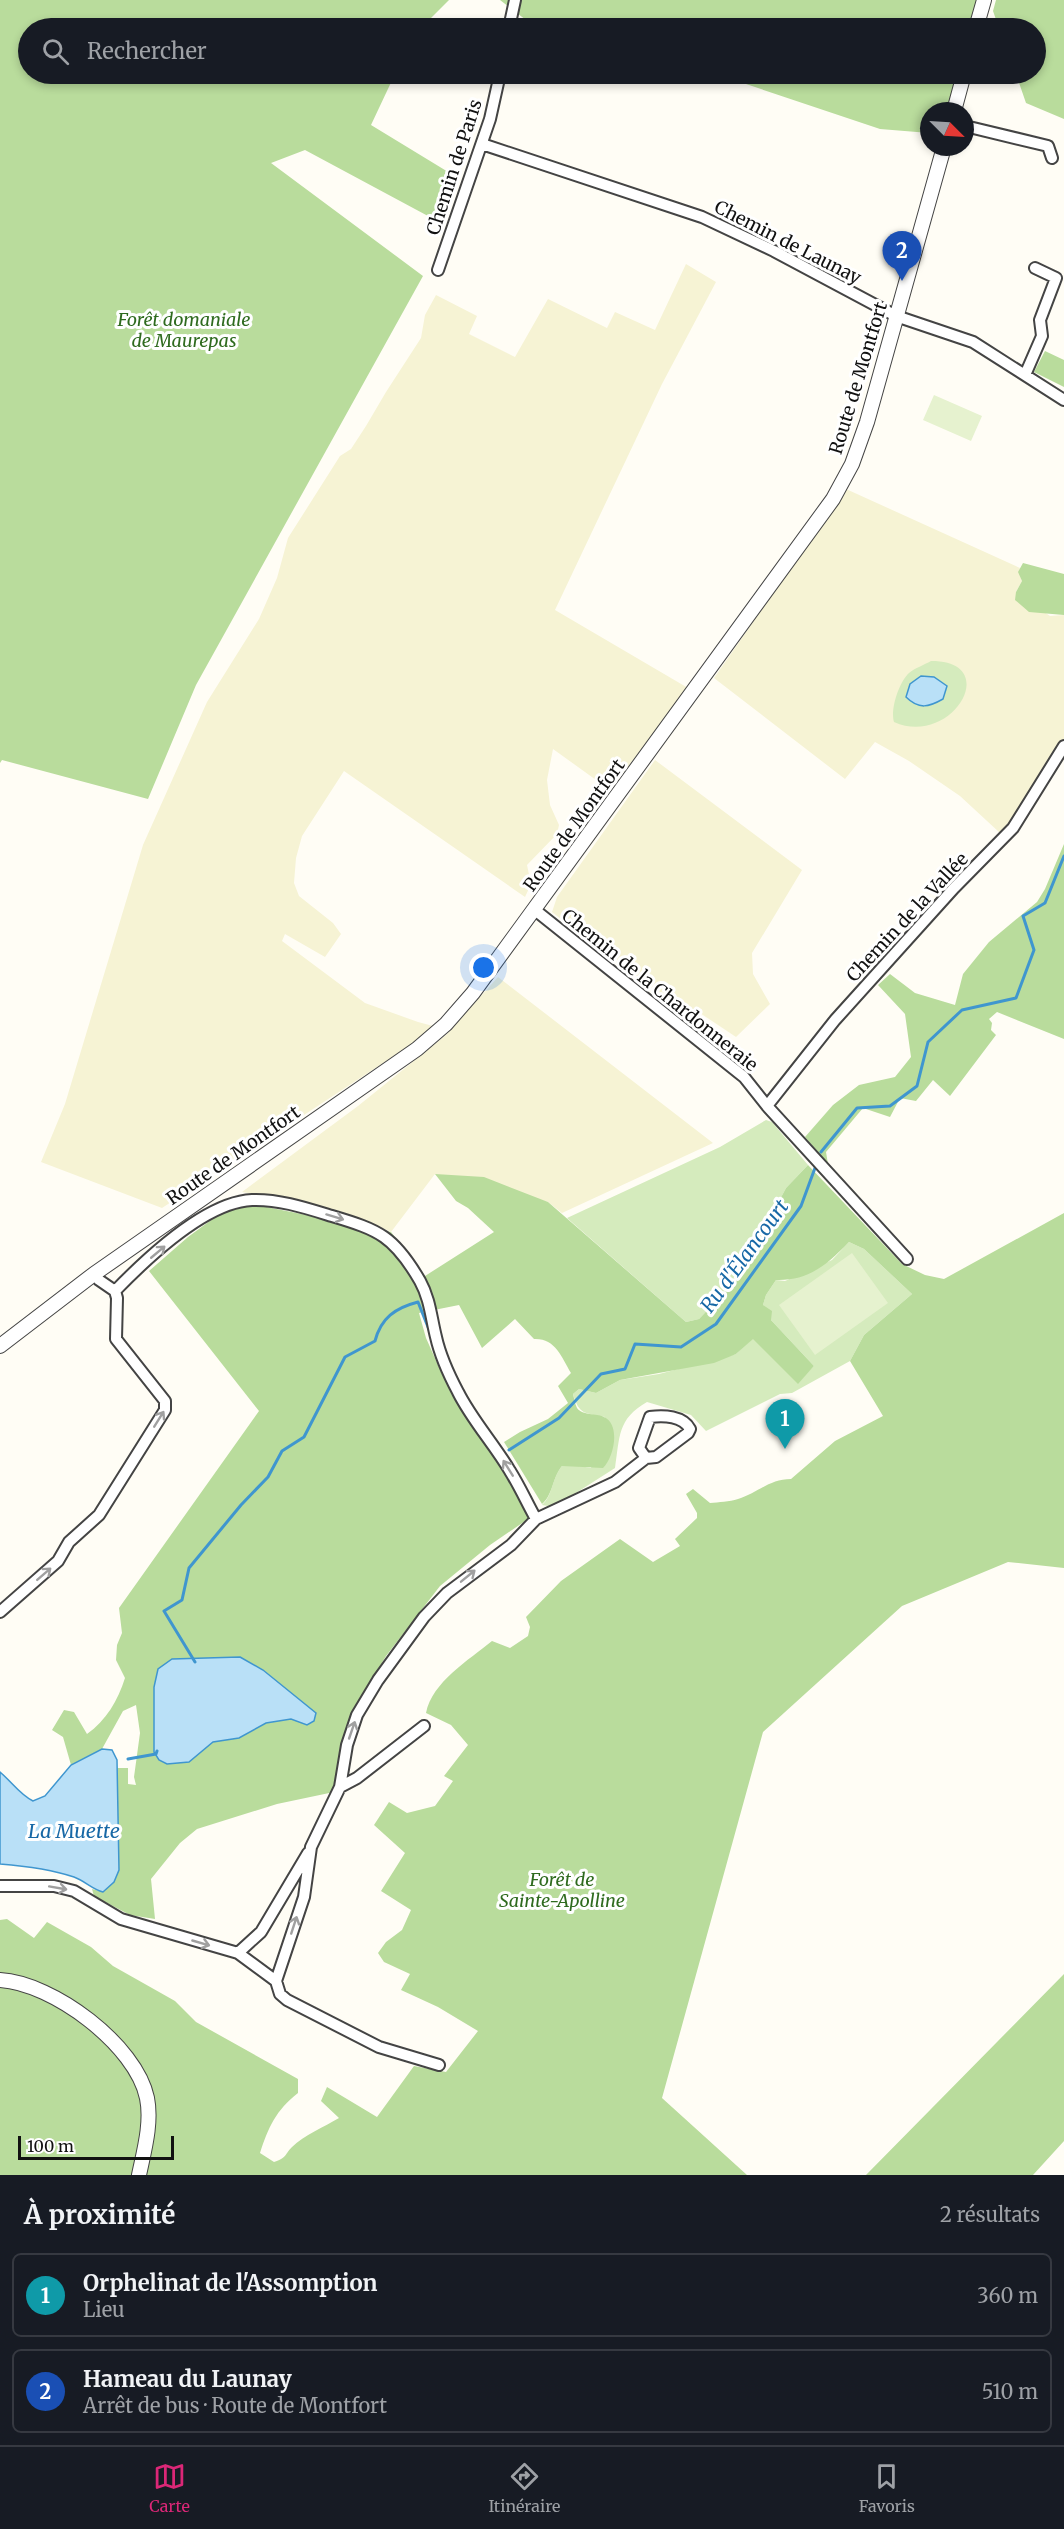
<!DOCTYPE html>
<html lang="fr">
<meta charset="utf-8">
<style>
body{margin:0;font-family:Merriweather,serif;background:#242831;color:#f1f3f6}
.compass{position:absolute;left:920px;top:102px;width:54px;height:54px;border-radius:50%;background:#171b24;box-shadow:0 3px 9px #0003;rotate:114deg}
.scale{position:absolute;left:18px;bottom:15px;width:156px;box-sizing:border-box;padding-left:6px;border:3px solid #111;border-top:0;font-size:16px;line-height:21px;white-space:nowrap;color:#111;-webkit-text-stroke:4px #fff;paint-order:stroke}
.you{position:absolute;left:484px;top:968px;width:21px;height:21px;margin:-15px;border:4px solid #fff;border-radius:50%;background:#1a73e8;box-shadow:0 0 0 9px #1a73e833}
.badge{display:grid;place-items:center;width:39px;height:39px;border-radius:50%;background:#db2777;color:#fff;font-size:20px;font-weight:700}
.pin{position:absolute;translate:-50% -50px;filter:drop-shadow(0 2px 3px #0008)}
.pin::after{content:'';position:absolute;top:32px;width:21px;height:18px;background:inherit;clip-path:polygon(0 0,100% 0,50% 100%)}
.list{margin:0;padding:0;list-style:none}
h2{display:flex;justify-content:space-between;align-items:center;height:78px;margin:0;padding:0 24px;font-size:26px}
h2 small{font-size:20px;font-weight:400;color:#9ea1a6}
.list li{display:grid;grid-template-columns:39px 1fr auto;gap:18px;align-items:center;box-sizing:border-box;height:84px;margin:0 12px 12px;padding:0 12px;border:2px solid #363941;border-radius:9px}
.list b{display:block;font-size:22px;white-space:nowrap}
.list p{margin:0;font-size:20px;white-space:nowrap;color:#9ea1a6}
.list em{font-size:20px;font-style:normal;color:#9ea1a6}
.icon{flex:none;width:33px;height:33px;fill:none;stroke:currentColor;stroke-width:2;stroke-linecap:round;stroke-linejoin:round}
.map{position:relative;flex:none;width:1064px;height:2175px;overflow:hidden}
.search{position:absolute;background:#171b24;box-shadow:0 3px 9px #0003;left:18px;right:18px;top:18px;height:66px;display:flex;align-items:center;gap:15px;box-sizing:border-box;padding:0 21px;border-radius:33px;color:#9ea1a6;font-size:22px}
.sheet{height:270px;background:#171b24}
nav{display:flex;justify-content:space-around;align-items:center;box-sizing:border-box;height:84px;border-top:2px solid #363941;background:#171b24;font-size:16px;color:#9ea1a6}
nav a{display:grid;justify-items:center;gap:3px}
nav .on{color:#db2777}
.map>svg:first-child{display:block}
</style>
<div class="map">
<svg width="1064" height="2175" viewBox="0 0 1064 2175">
<rect width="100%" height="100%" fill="#fffdf5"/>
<path fill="#f6f3d4" d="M 686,264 L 716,282 L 662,384 L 555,610 L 688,688 L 610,790 L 553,749 L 547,780 L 550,805 L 559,825 L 557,834 L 527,865 L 531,884 L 525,897 L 344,771 L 302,836 L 296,858 L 294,883 L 299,896 L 333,923 L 341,934 L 325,957 L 285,934 L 282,941 L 365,1003 L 418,1022 L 433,1026 L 412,1044 L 162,1208 L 41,1162 L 65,1104 L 143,845 L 207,702 L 259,619 L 277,578 L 288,538 L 340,456 L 351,449 L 366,426 L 386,392 L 421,338 L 425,315 L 436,295 L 477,316 L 469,334 L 515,357 L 548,299 L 607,328 L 615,312 L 655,330 Z
M 846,489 L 1020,568 L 1019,572 L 1022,581 L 1016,592 L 1050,616 L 1064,615 L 1064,748 L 1013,821 L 1000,833 L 960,796 L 909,761 L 875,742 L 845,779 L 714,678 Z
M 655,760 L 802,870 L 752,953 L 753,974 L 770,1004 L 736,1037 L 700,1013 L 647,986 L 552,912 L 557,897 Z
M 498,977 L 713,1143 L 562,1213 L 548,1202 L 435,1174 L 391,1232 L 367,1221 L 311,1203 L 242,1192 L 358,1106 L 446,1035 Z"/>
<path fill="#d5ebbd" d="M 931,661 C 1004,661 951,748 894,722 C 890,710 899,682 909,673 C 915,668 924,665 931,661 Z
M 766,1120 L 772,1122 L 808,1165 L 786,1188 L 739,1277 L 699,1319 L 686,1322 L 567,1218 L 720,1147 Z
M 849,1242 L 864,1249 L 912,1294 L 864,1335 L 850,1361 L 792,1393 L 780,1394 L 706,1431 L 691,1415 L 647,1402 C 617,1419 620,1437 615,1468 L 554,1507 L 542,1505 C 553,1495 552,1478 562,1466 L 573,1465 L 591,1468 L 605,1417 C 585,1413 579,1415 573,1394 L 579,1389 L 596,1393 L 620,1380 L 659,1374 L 736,1354 L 753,1338 L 798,1383 L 814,1366 L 771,1320 L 763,1305 L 766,1295 L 776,1280 L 785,1281 L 832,1260 Z"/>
<path fill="#b9dc9c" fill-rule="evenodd" d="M 0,0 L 449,0 L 421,28 L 28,28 L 28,74 L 395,74 L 371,125 L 458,178 L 441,223 L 305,150 L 271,163 L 423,276 L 196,685 L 148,799 L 2,760 L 0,763 Z
M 500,0 L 980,0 L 973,28 L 587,28 L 572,24 L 526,20 Z
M 996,0 L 1064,0 L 1064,119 L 1026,103 L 1016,74 L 1036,74 L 1036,28 L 999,28 L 993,11 Z
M 722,74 L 962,74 L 953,111 L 929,111 L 929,133 L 880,129 L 743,83 Z
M 1045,351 L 1064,360 L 1064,387 L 1034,372 Z
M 1023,563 L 1064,574 L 1064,615 L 1029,612 L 1015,600 L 1016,592 L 1022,581 L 1018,572 Z
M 1064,844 L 1064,1039 L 997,1012 L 989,1019 L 992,1023 L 991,1030 L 996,1035 L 950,1096 L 933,1080 L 916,1101 L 900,1098 L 890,1117 L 863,1108 L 826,1152 L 828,1164 L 805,1137 L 833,1105 L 859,1085 L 895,1077 L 911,1057 L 905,1014 L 878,985 L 890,974 L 915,993 L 955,1005 L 963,974 L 989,942 L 1037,902 L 1045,889 Z
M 808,1165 L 902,1264 L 925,1275 L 944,1279 L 1064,1213 L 1064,1568 L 1008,1562 L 902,1606 L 763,1732 L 662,2098 L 747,2175 L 0,2175 L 0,1920 L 7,1919 L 34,1938 L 47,1922 L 91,1947 L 113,1966 L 175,2001 L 196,2022 L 298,2079 L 298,2093 C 276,2110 268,2128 260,2153 L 274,2162 C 287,2158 284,2155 292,2147 C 304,2135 324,2127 339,2118 L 321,2101 L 327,2087 L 377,2117 L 414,2066 L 446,2072 L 478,2031 L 438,2007 L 401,1990 L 410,1974 L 384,1962 L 378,1953 L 386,1942 L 402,1930 L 411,1910 L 381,1891 L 405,1853 L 374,1825 L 389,1802 L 407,1813 L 435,1806 L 453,1781 L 444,1776 L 468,1745 L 451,1725 L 426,1713 C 432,1682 469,1660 492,1641 L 510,1648 L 528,1636 L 530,1627 L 526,1617 L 561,1581 L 620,1539 L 653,1562 L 680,1546 L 675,1539 L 697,1518 L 697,1513 L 686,1494 L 693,1489 L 710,1503 C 719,1502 729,1502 738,1499 C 758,1493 769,1479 791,1479 L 835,1441 L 883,1416 L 850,1361 L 864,1335 L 912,1294 L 864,1249 L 849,1242 C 827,1265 808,1281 776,1280 L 766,1295 L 763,1305 L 772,1311 L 771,1320 L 814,1366 L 798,1384 L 753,1339 L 736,1354 L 714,1363 L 620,1380 L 596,1393 L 579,1389 L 573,1394 C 574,1398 575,1404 577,1408 C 583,1416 596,1413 604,1417 C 621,1425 614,1457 603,1468 L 562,1466 C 552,1478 553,1495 542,1504 L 504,1442 L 520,1432 L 548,1419 L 568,1403 L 558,1386 L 571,1373 C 561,1356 555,1338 534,1339 L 515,1319 L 482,1348 L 459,1305 L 419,1313 L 426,1338 L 442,1374 L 531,1517 L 490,1545 L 440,1586 L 386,1656 L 358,1703 L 346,1736 L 334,1792 L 277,1804 L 197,1829 L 180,1843 L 151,1879 L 155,1919 L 130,1915 L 94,1896 L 92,1889 L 103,1892 L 119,1870 L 117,1768 L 128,1768 L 128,1784 L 136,1785 L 134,1777 L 140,1733 L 136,1705 L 123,1711 L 102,1749 L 71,1765 L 63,1737 L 52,1730 L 64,1710 L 74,1712 L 87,1734 C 106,1721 118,1700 125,1678 L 116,1660 L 117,1645 L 122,1633 L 119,1608 L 259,1411 L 149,1271 L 188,1237 L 237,1201 L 391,1232 L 425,1276 L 494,1232 L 468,1208 L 456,1201 L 435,1174 L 484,1177 L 548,1202 L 686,1322 L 699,1319 L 739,1277 L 786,1188 ZM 240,1657 L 263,1670 L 316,1713 L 266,1723 L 239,1738 L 213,1742 L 189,1762 Z
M 1064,1974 L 1064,2141 L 1033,2175 L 866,2175 Z"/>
<path fill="#e6f2cf" d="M 934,395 L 982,416 L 971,441 L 923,420 Z
M 852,1253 L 888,1303 L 815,1355 L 779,1305 Z"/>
<path fill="#b9e0f7" stroke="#3f96cf" stroke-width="1.5" d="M 921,676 L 934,677 L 947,686 L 943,699 C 929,707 919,710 906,697 L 910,684 Z
M 240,1657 L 263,1670 L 316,1713 L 314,1721 L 307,1725 L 291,1719 L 266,1723 L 239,1738 L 213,1742 L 189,1762 L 167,1764 L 159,1760 L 154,1752 L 154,1687 L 158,1669 L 172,1659 Z
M 102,1749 L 112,1750 L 117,1760 L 119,1870 L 114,1882 L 103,1892 C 92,1889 85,1881 74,1877 C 50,1869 25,1866 0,1864 L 0,1772 C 12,1782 20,1795 33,1801 L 45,1796 L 71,1765 Z"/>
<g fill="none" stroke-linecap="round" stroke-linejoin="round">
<path stroke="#3f96cf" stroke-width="3" d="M 821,1152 L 857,1108 L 890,1106 L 917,1086 L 928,1042 L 962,1010 L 1016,998 L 1034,950 L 1023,916 L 1045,903 L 1064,856
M 509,1450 L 559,1418 L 601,1374 L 625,1369 L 635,1344 L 681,1347 L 716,1324 L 801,1206 L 815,1168
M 195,1662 L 164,1611 L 182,1600 L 189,1568 L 241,1505 L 268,1477 L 282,1451 L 304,1437 L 345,1357 L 375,1341 C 381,1318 395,1308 418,1302 L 430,1332
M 128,1759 L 156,1754 L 157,1751"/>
<defs>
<path id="minor" d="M 509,28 L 515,0
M 965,126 L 1048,146 L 1052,158
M 482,144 L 702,217 L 774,251 L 896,316 L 973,342 L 1064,400
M 438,270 L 490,119 L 500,74
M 1025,375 L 1042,336 L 1040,320 L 1056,278 L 1035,268
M 535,910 L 744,1077 L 767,1106 L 907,1259
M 767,1106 L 835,1020 L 954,888 L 1013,828 L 1064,746
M 115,1291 C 146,1259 205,1202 252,1200 C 279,1199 306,1208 332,1216 C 379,1230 394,1236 420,1281 C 430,1299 431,1317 436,1337 C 440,1355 449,1375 458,1392 C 472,1420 494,1444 510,1471 C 520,1487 527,1503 536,1519
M 0,1612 L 58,1561 L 69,1542 L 99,1515 L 165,1410 L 165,1401 L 116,1339 L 117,1298 L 115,1291 L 99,1280 L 94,1274
M 340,1787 L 357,1778 L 424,1726
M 0,1886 L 54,1886 L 74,1891 L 121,1919 L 238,1953 L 276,1981
M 238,1953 L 261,1932 L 308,1853
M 276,1981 L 304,1897 L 311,1847 L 340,1787 L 347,1745 L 357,1715 L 378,1680 L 424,1617 L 447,1593 L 511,1545 L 536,1519 L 615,1482 L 646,1458 L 656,1457 L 688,1433 L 690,1429 C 683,1416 664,1415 650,1417 L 639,1448 L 646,1458
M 276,1981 L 280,1994 L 287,2000 L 379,2047 L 439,2065"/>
<path id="tertiary" d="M 976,28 L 984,0
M 954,111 L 964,74
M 0,1346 L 94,1274 L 417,1049 L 446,1024 L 473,993 L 833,499 L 852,464 L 867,422 L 944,147
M 0,1980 C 53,1983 136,2045 147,2098 C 152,2123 144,2151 139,2175"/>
</defs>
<use href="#minor" stroke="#444" stroke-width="14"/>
<use href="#tertiary" stroke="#444" stroke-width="16"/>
<use href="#minor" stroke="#fff" stroke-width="10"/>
<use href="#tertiary" stroke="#fff" stroke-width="14"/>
</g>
<defs><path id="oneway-shaft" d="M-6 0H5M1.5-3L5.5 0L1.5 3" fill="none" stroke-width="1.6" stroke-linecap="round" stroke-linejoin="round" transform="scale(1.5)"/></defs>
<g stroke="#a0a0a0">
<use href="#oneway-shaft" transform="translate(335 1217) rotate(17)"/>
<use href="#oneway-shaft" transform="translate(158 1252) rotate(-40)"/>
<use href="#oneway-shaft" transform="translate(159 1419) rotate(-58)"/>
<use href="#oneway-shaft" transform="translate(508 1468) rotate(-122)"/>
<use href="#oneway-shaft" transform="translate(44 1574) rotate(-41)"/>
<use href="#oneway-shaft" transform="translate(468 1576) rotate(-39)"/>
<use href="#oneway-shaft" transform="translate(352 1730) rotate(-71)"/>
<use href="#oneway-shaft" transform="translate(58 1888) rotate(10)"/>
<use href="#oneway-shaft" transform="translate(294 1925) rotate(-72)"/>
<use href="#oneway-shaft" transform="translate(201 1943) rotate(16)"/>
</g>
<g text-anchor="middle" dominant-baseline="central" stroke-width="6" stroke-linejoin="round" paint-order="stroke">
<g font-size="18" fill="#111" stroke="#fff">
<text transform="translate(454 167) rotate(-72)">Chemin de Paris</text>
<text transform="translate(788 242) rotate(27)">Chemin de Launay</text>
<text transform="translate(858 378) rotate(-73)">Route de Montfort</text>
<text transform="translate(574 825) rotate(-54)">Route de Montfort</text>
<text transform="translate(907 917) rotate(-47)">Chemin de la Vallée</text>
<text transform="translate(660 990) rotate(39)">Chemin de la Chardonneraie</text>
<text transform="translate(233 1155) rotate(-35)">Route de Montfort</text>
</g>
<g font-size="18" font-style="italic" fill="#2f6b1f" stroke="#fff">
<text x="184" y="319">Forêt domaniale<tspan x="184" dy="21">de Maurepas</tspan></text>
<text x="562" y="1879">Forêt de<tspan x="562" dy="21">Sainte-Apolline</tspan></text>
</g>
<g font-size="20" font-style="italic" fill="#1768a6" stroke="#fff">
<text transform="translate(744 1256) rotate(-54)">Ru d'Élancourt</text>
<text x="74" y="1830">La Muette</text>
</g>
</g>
</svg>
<svg class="compass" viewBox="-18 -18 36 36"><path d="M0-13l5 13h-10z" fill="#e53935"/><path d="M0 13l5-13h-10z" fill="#9ea1a6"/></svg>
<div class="scale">100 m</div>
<div class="you"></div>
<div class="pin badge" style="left:785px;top:1449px;background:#0f9aa8">1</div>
<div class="pin badge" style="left:902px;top:281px;background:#1a4fb4">2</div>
<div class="search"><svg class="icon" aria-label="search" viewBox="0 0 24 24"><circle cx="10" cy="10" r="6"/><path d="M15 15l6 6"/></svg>Rechercher</div>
</div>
<section class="sheet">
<h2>À proximité<small>2 résultats</small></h2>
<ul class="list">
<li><span class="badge" style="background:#0f9aa8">1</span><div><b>Orphelinat de l'Assomption</b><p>Lieu</p></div><em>360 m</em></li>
<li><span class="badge" style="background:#1a4fb4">2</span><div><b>Hameau du Launay</b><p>Arrêt de bus · Route de Montfort</p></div><em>510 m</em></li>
</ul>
</section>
<nav>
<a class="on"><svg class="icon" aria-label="map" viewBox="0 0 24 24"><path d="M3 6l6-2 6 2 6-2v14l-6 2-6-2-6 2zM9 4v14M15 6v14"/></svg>Carte</a>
<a><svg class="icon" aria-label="directions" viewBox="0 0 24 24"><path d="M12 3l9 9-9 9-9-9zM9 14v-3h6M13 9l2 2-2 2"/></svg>Itinéraire</a>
<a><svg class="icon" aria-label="saved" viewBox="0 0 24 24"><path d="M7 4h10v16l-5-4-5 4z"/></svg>Favoris</a>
</nav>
